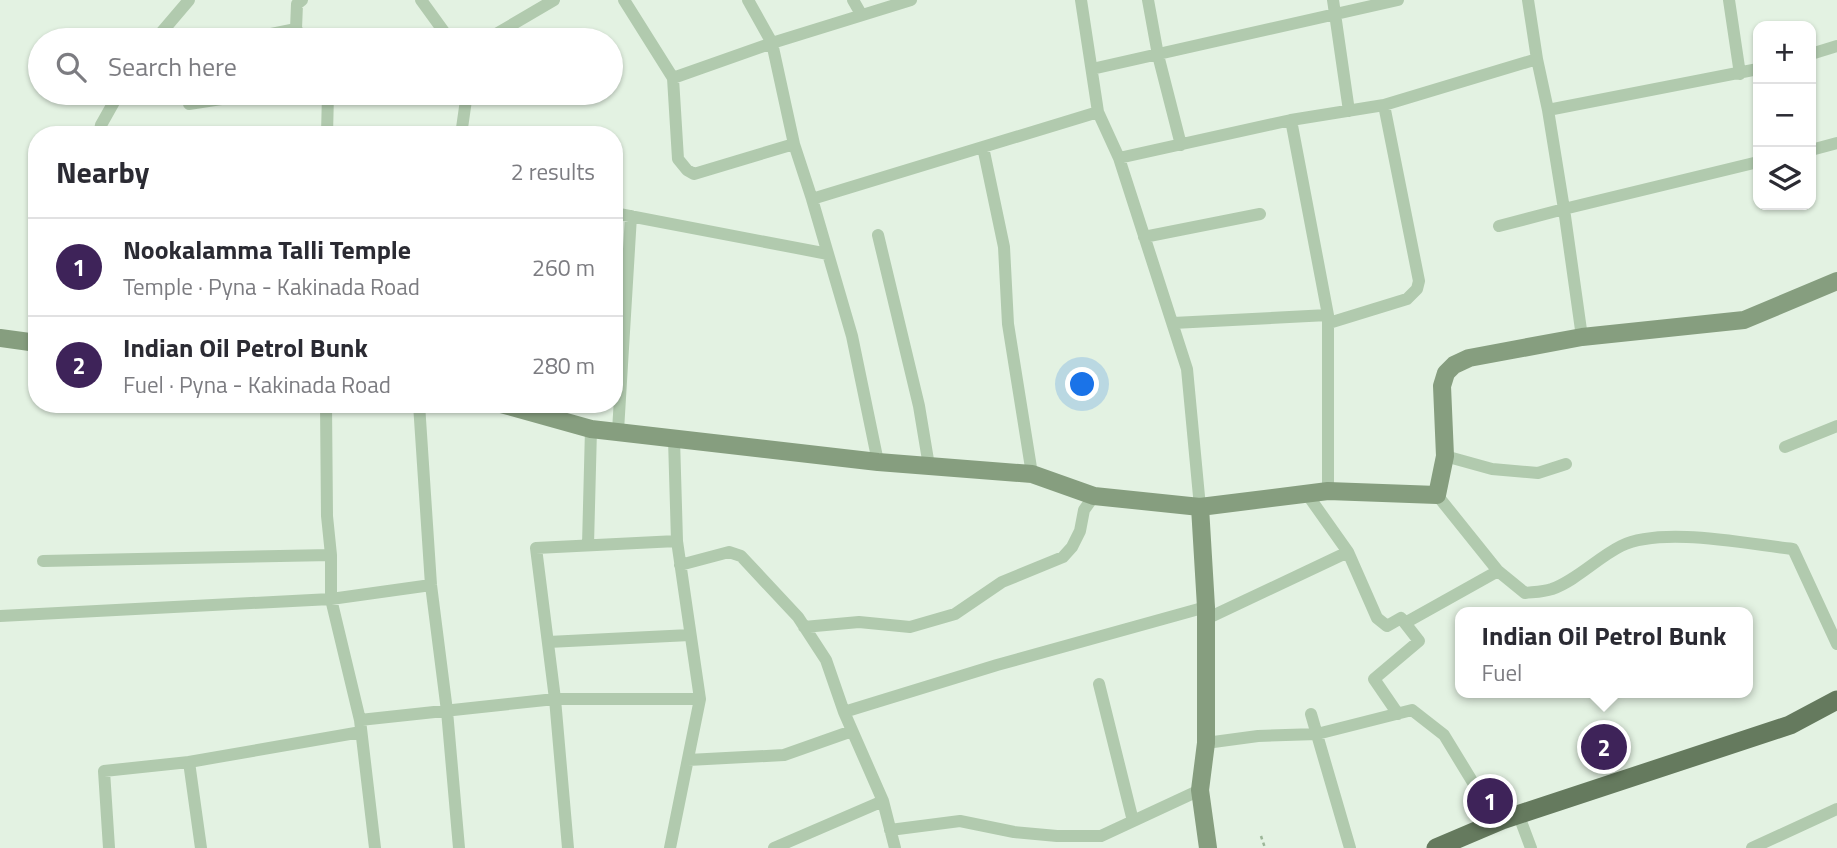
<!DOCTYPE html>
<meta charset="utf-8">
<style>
body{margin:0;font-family:"Titillium Web",sans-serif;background:#f2f2f3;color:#2b2b33}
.controls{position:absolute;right:21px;top:21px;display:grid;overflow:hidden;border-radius:14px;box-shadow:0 2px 5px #0004}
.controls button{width:63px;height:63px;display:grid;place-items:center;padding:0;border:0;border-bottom:2px solid #e1e1e2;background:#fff;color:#2b2b33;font:35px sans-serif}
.you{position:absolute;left:1083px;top:385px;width:24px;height:24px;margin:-18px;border:5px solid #fff;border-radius:50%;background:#1a73e8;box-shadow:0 0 0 10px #1a73e833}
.badge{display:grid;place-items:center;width:46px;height:46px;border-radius:50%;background:#3e2359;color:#fff;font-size:23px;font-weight:700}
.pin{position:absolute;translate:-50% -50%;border:4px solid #fff;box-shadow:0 2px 7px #0006}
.popup{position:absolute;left:1455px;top:607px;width:298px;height:91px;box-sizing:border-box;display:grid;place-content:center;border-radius:14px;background:#fff;filter:drop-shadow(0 2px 5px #0005);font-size:23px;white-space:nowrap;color:#7c7c81}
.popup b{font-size:26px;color:#2b2b33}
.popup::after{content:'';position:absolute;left:50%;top:100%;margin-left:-14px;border:14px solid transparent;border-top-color:#fff}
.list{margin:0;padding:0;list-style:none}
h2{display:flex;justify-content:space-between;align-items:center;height:91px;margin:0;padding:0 28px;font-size:30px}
h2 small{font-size:23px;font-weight:400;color:#7c7c81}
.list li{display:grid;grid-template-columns:46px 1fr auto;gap:21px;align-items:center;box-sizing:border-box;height:98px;padding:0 28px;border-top:2px solid #e1e1e2}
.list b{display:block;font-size:26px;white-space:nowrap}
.list p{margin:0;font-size:23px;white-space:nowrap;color:#7c7c81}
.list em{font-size:23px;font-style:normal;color:#7c7c81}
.icon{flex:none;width:38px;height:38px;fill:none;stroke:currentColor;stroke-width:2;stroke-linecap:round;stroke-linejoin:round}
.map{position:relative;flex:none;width:1837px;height:848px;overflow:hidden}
.search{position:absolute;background:#fff;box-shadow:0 2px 5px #0004;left:28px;top:28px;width:595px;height:77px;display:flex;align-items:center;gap:18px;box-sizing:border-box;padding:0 24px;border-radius:38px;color:#7c7c81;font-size:26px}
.panel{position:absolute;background:#fff;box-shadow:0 2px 5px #0004;left:28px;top:126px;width:595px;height:287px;border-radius:28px}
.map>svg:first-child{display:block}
</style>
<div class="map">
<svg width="1837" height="848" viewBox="0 0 1837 848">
<rect width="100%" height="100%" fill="#e3f2e2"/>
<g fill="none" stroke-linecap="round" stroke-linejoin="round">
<path stroke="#9cb698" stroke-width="2.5" stroke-dasharray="3.5 3.5" stroke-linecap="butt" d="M 1261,836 L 1265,848"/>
<path stroke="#b1caae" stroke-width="12" d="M 302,0 L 297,4 L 296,29 L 305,40
M 421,0 L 450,40
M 624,0 L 673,78 L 772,43 L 748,0
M 853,0 L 861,14
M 1081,0 L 1098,112 L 1119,158 L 1187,369 L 1200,507
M 1148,0 L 1158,55 L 1181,145
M 1333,0 L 1349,111
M 1729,0 L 1740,74
M 155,40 L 189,0
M 240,40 L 296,29
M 486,40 L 554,0
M 1811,54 L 1837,46
M 1537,59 L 1548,110 L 1758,69
M 1092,69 L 1398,0
M 673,78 L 678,159 L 687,170 L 694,174 L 794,144
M 189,104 L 261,93
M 1291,120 L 1328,315 L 1328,491
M 99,135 L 101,125 L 119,93
M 327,135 L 328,93
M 461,135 L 467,93
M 983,147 L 1004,247 L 1008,324 L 1032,474
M 1811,150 L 1837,143
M 1119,158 L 1291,120 L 1384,105 L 1537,59 L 1528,0
M 812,199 L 794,144 L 772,43 L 911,0
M 614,213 L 828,254
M 1499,226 L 1564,209 L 1548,110
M 878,235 L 919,406 L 929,466
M 1144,237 L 1260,214
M 1173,323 L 1328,315
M 1329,323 L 1407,299 L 1417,289 L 1419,281 L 1384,105
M 1582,337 L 1564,209 L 1758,162
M 326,404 L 327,516 L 331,555 L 331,599 L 360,720 L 375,848
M 419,404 L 431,585 L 447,711 L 459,848
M 618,431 L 631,216
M 674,439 L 677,541 L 700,699 L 555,699 L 536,548 L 677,541
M 1785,447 L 1837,426
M 1445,456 L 1492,469 L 1538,473 L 1566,464
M 878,462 L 852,336 L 812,199 L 1098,112
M 1307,494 L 1348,552 L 1377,618 L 1387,626 L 1401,618 L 1419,641 L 1374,679 L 1398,714
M 1437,495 L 1498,571 L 1525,593 C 1533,592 1543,592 1552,589 C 1577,580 1597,558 1621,546 C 1662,526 1747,544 1793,549 L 1837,644
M 588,545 L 591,429
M 43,561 L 331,555
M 680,565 L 729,552 L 741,556 L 798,617 L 826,660 L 844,712
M 0,616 L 331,599 L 431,585
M 1206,619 L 1348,552
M 1405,623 L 1498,571
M 804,627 L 859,622 L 910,627 L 955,614 L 1002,582 L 1063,557 L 1072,547 L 1080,531 L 1084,510 L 1094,496
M 548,642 L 690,635
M 1099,684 L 1133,821
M 1311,714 L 1350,848
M 360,720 L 555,699 L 568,848
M 1206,743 L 1258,736 L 1317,734 L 1412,710 L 1444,735 L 1497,822
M 688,760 L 784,755 L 852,731
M 1519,816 L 1531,848
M 890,830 L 960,821 L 1014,832 L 1057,836 L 1101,836 L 1200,790
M 109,848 L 104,771 L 189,762
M 201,848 L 189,762 L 361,732
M 670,848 L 700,699
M 774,848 L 883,801
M 895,848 L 883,801 L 844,712 L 997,665 L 1206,607
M 1752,848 L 1837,809"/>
<path stroke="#869e7f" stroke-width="18" d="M 0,338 L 37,343
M 501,404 L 591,429 L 878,462 L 1032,474 L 1094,496 L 1200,507
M 1208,848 L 1200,790 L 1206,743 L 1206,607 L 1200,507 L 1328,491 L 1437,495 L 1445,456 L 1442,386 L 1446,373 L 1454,365 L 1469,358 L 1582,337 L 1744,320 L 1837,281"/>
<path stroke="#657a5e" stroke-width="19" d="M 1436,848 L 1502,820 L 1790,725 L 1837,700"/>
</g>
</svg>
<div class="controls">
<button>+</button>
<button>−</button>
<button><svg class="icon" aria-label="layers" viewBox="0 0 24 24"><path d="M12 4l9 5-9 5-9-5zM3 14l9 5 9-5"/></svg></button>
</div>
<div class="you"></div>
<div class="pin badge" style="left:1490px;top:801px">1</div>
<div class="pin badge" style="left:1604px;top:747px">2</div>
<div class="popup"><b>Indian Oil Petrol Bunk</b>Fuel</div>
<div class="search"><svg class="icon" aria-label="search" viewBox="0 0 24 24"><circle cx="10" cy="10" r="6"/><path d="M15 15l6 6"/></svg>Search here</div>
<section class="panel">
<h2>Nearby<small>2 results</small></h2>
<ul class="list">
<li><span class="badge">1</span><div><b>Nookalamma Talli Temple</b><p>Temple · Pyna - Kakinada Road</p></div><em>260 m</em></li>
<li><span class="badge">2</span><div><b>Indian Oil Petrol Bunk</b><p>Fuel · Pyna - Kakinada Road</p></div><em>280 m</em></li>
</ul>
</section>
</div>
